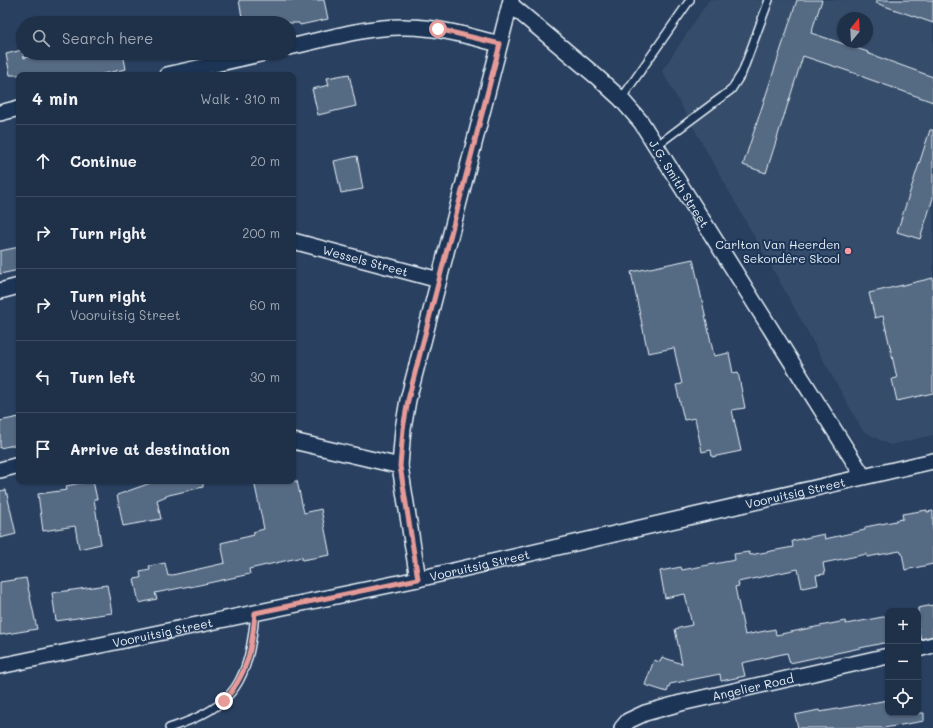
<!DOCTYPE html>
<meta charset="utf-8">
<style>
body{margin:0;font-family:Mali,sans-serif;background:#273850;color:#f1f3f6}
.controls{position:absolute;right:12px;bottom:12px;display:grid;overflow:hidden;border-radius:8px;box-shadow:0 1px 3px #0004}
.controls button{width:36px;height:36px;display:grid;place-items:center;padding:0;border:0;border-bottom:1px solid #3c4b61;background:#1f3049;color:#f1f3f6;font:20px sans-serif}
.compass{position:absolute;left:837px;top:12px;width:36px;height:36px;border-radius:50%;background:#1f3049;box-shadow:0 1px 3px #0004;rotate:18deg}
.stop{position:absolute;width:12px;height:12px;margin:-9px;border:3px solid #e69b98;border-radius:50%;background:#fff}
.stop.end{background:#e69b98;border-color:#fff;box-shadow:0 1px 4px #0008}
.list{margin:0;padding:0;list-style:none}
h2{display:flex;justify-content:space-between;align-items:center;height:52px;margin:0;padding:0 16px;font-size:17px}
h2 small{font-size:13px;font-weight:400;color:#a1a9b4}
.list li{display:grid;grid-template-columns:26px 1fr auto;gap:12px;align-items:center;box-sizing:border-box;height:72px;padding:0 16px;border-top:1px solid #3c4b61}
.list b{display:block;font-size:15px;white-space:nowrap}
.list p{margin:0;font-size:13px;white-space:nowrap;color:#a1a9b4}
.list em{font-size:13px;font-style:normal;color:#a1a9b4}
.icon{flex:none;width:22px;height:22px;fill:none;stroke:currentColor;stroke-width:2;stroke-linecap:round;stroke-linejoin:round}
.map{position:relative;flex:none;width:933px;height:728px;overflow:hidden}
.search{position:absolute;background:#1f3049;box-shadow:0 1px 3px #0004;left:16px;top:16px;width:280px;height:44px;display:flex;align-items:center;gap:10px;box-sizing:border-box;padding:0 14px;border-radius:22px;color:#a1a9b4;font-size:15px}
.panel{position:absolute;background:#1f3049;box-shadow:0 1px 3px #0004;left:16px;top:72px;width:280px;height:412px;border-radius:8px}
.map>svg:first-child{display:block}
</style>
<div class="map">
<svg width="933" height="728" viewBox="0 0 933 728">
<rect width="100%" height="100%" fill="#294061"/>
<filter id="ink" filterUnits="userSpaceOnUse"><feTurbulence type="fractalNoise" baseFrequency=".025" numOctaves="2"/><feDisplacementMap in="SourceGraphic" scale="8" xChannelSelector="R" yChannelSelector="G"/><feConvolveMatrix kernelMatrix="1 2 1 2 8 2 1 2 1" color-interpolation-filters="sRGB"/></filter>
<g filter="url(#ink)">
<path fill="#364d6b" fill-rule="evenodd" d="M 709,0 L 933,0 L 933,435 L 890,445 L 863,431 L 662,71 ZM 843,18 L 867,18 L 867,42 L 843,42 Z"/>
<path fill="#556a83" stroke="#e8f1f8" d="M 239,0 L 324,0 L 328,19 L 300,25 L 299,23 L 243,23 Z
M 797,0 L 822,0 L 811,33 L 868,52 L 867,53 L 933,77 L 933,102 L 863,77 L 863,76 L 803,56 L 766,173 L 743,165 Z
M 876,0 L 933,0 L 933,23 L 876,3 Z
M 22,50 L 24,58 L 49,53 L 123,53 L 126,69 L 98,75 L 10,75 L 6,54 Z
M 349,74 L 356,106 L 318,115 L 312,89 L 329,85 L 327,78 Z
M 930,130 L 933,130 L 933,198 L 920,239 L 897,232 Z
M 357,156 L 363,189 L 341,193 L 334,161 Z
M 19,247 L 19,270 L 0,274 L 0,251 Z
M 693,259 L 714,356 L 729,353 L 733,373 L 738,372 L 745,408 L 732,410 L 741,451 L 712,457 L 711,450 L 702,452 L 695,418 L 684,420 L 676,385 L 682,384 L 674,348 L 648,353 L 631,272 Z
M 933,278 L 933,393 L 897,401 L 892,379 L 897,378 L 883,316 L 875,318 L 869,293 Z
M 19,417 L 19,444 L 0,448 L 0,421 Z
M 90,481 L 93,481 L 97,499 L 94,499 L 101,544 L 79,549 L 75,526 L 43,531 L 38,494 L 67,490 L 66,486 Z
M 156,481 L 203,481 L 203,487 L 169,495 L 157,500 L 161,519 L 123,526 L 117,495 Z
M 254,481 L 297,481 L 304,513 L 321,509 L 330,555 L 302,560 L 302,557 L 249,569 L 250,574 L 190,587 L 190,586 L 155,593 L 157,599 L 139,603 L 134,579 L 141,578 L 140,572 L 150,570 L 149,566 L 165,563 L 168,576 L 225,563 L 221,543 L 254,535 L 253,532 L 264,529 Z
M 6,490 L 16,534 L 0,538 L 0,491 Z
M 927,510 L 927,512 L 933,511 L 933,564 L 905,570 L 902,553 L 901,553 L 900,551 L 867,557 L 867,554 L 823,563 L 825,574 L 816,575 L 818,585 L 802,588 L 798,569 L 738,582 L 739,586 L 735,587 L 745,635 L 775,629 L 776,635 L 845,621 L 846,624 L 888,616 L 888,642 L 790,663 L 787,653 L 742,663 L 745,676 L 721,681 L 720,674 L 670,684 L 667,692 L 645,685 L 654,660 L 660,662 L 662,657 L 682,664 L 675,629 L 692,625 L 685,594 L 665,598 L 660,571 L 681,567 L 682,570 L 735,560 L 734,554 L 749,552 L 750,555 L 793,547 L 792,541 L 824,534 L 825,539 L 865,530 L 865,527 L 896,521 L 896,520 L 903,519 L 902,514 Z
M 26,578 L 37,629 L 0,635 L 0,582 Z
M 107,585 L 112,613 L 56,621 L 52,593 Z
M 933,605 L 933,636 L 921,639 L 918,626 L 918,608 Z
M 888,700 L 888,713 L 924,713 L 924,721 L 884,728 L 798,728 L 795,715 L 819,710 L 820,712 Z"/>
<g fill="none" stroke-linecap="round" stroke-linejoin="round">
<defs>
<path id="lane" d="M 621,99 L 690,0
M 656,146 L 731,90 L 742,73 L 769,0
M 169,728 C 236,707 249,680 255,613"/>
<g id="street">
<path id="s1" d="M 510,4 L 597,77 L 621,99 L 641,122 L 863,476"/>
<path d="M 289,47 C 327,39 367,26 406,27 C 438,27 469,36 499,44"/>
<path d="M 167,75 L 264,53"/>
<path d="M 0,113 L 19,108"/>
<path id="s2" d="M 293,241 L 439,280"/>
<path d="M 0,291 L 19,286"/>
<path d="M 293,441 L 400,466"/>
<path d="M 0,470 L 19,465"/>
<path d="M 418,579 L 400,466 L 403,429 L 408,400 L 511,0"/>
<path d="M 918,649 L 933,645"/>
<path id="s3" d="M 0,666 L 418,579 L 933,461"/>
<path id="s4" d="M 622,728 L 628,721 L 645,713 L 681,703 L 888,656"/>
</g>
</defs>
<use href="#lane" stroke="#e8f1f8" stroke-width="10"/>
<use href="#street" stroke="#e8f1f8" stroke-width="18"/>
<use href="#lane" stroke="#1d3557" stroke-width="7"/>
<use href="#street" stroke="#1d3557" stroke-width="15"/>
</g>
</g>
<g fill="none" stroke-linecap="round" stroke-linejoin="round" filter="url(#ink)">
<path stroke="#e69b98" stroke-width="5" d="M 224,701 C 248,673 252,649 255,613 L 418,579 L 400,466 L 403,429 L 408,400 L 500,44 L 438,29"/>
</g>
<circle fill="#ff9aa2" stroke="#1d3557" stroke-width="1.5" cx="848" cy="251" r="4"/>
<g text-anchor="middle" dominant-baseline="central" stroke-width="4" stroke-linejoin="round" paint-order="stroke">
<g font-size="12" fill="#e8f1f8" stroke="#1d3557">
<text stroke="none"><textPath href="#s1" startOffset="249">J.G. Smith Street</textPath></text>
<text stroke="none"><textPath href="#s2" startOffset="75">Wessels Street</textPath></text>
<text stroke="none"><textPath href="#s3" startOffset="814">Vooruitsig Street</textPath></text>
<text stroke="none"><textPath href="#s3" startOffset="490">Vooruitsig Street</textPath></text>
<text stroke="none"><textPath href="#s3" startOffset="166">Vooruitsig Street</textPath></text>
<text stroke="none"><textPath href="#s4" startOffset="139">Angelier Road</textPath></text>
</g>
<g font-size="12" fill="#e8f1f8" stroke="#1d3557" text-anchor="end">
<text x="840" y="244">Carlton Van Heerden<tspan x="840" dy="14">Sekondêre Skool</tspan></text>
</g>
</g>
</svg>
<div class="controls">
<button>+</button>
<button>−</button>
<button><svg class="icon" aria-label="locate" viewBox="0 0 24 24"><circle cx="12" cy="12" r="6"/><path d="M12 2v4M12 18v4M2 12h4M18 12h4"/></svg></button>
</div>
<svg class="compass" viewBox="-18 -18 36 36"><path d="M0-13l5 13h-10z" fill="#e53935"/><path d="M0 13l5-13h-10z" fill="#a1a9b4"/></svg>
<div class="stop" style="left:438px;top:29px"></div>
<div class="stop end" style="left:224px;top:701px"></div>
<div class="search"><svg class="icon" aria-label="search" viewBox="0 0 24 24"><circle cx="10" cy="10" r="6"/><path d="M15 15l6 6"/></svg>Search here</div>
<section class="panel">
<h2>4 min<small>Walk · 310 m</small></h2>
<ul class="list">
<li><svg class="icon" aria-label="ahead" viewBox="0 0 24 24"><path d="M12 20V5M6 11l6-6 6 6"/></svg><div><b>Continue</b></div><em>20 m</em></li>
<li><svg class="icon" aria-label="right" viewBox="0 0 24 24"><path d="M7 20v-9h11M14 6l5 5-5 5"/></svg><div><b>Turn right</b></div><em>200 m</em></li>
<li><svg class="icon" aria-label="right" viewBox="0 0 24 24"><path d="M7 20v-9h11M14 6l5 5-5 5"/></svg><div><b>Turn right</b><p>Vooruitsig Street</p></div><em>60 m</em></li>
<li><svg class="icon" aria-label="left" viewBox="0 0 24 24"><path d="M17 20v-9H6M10 6l-5 5 5 5"/></svg><div><b>Turn left</b></div><em>30 m</em></li>
<li><svg class="icon" aria-label="arrive" viewBox="0 0 24 24"><path d="M6 21V4h12l-3 4 3 4H6"/></svg><div><b>Arrive at destination</b></div></li>
</ul>
</section>
</div>
